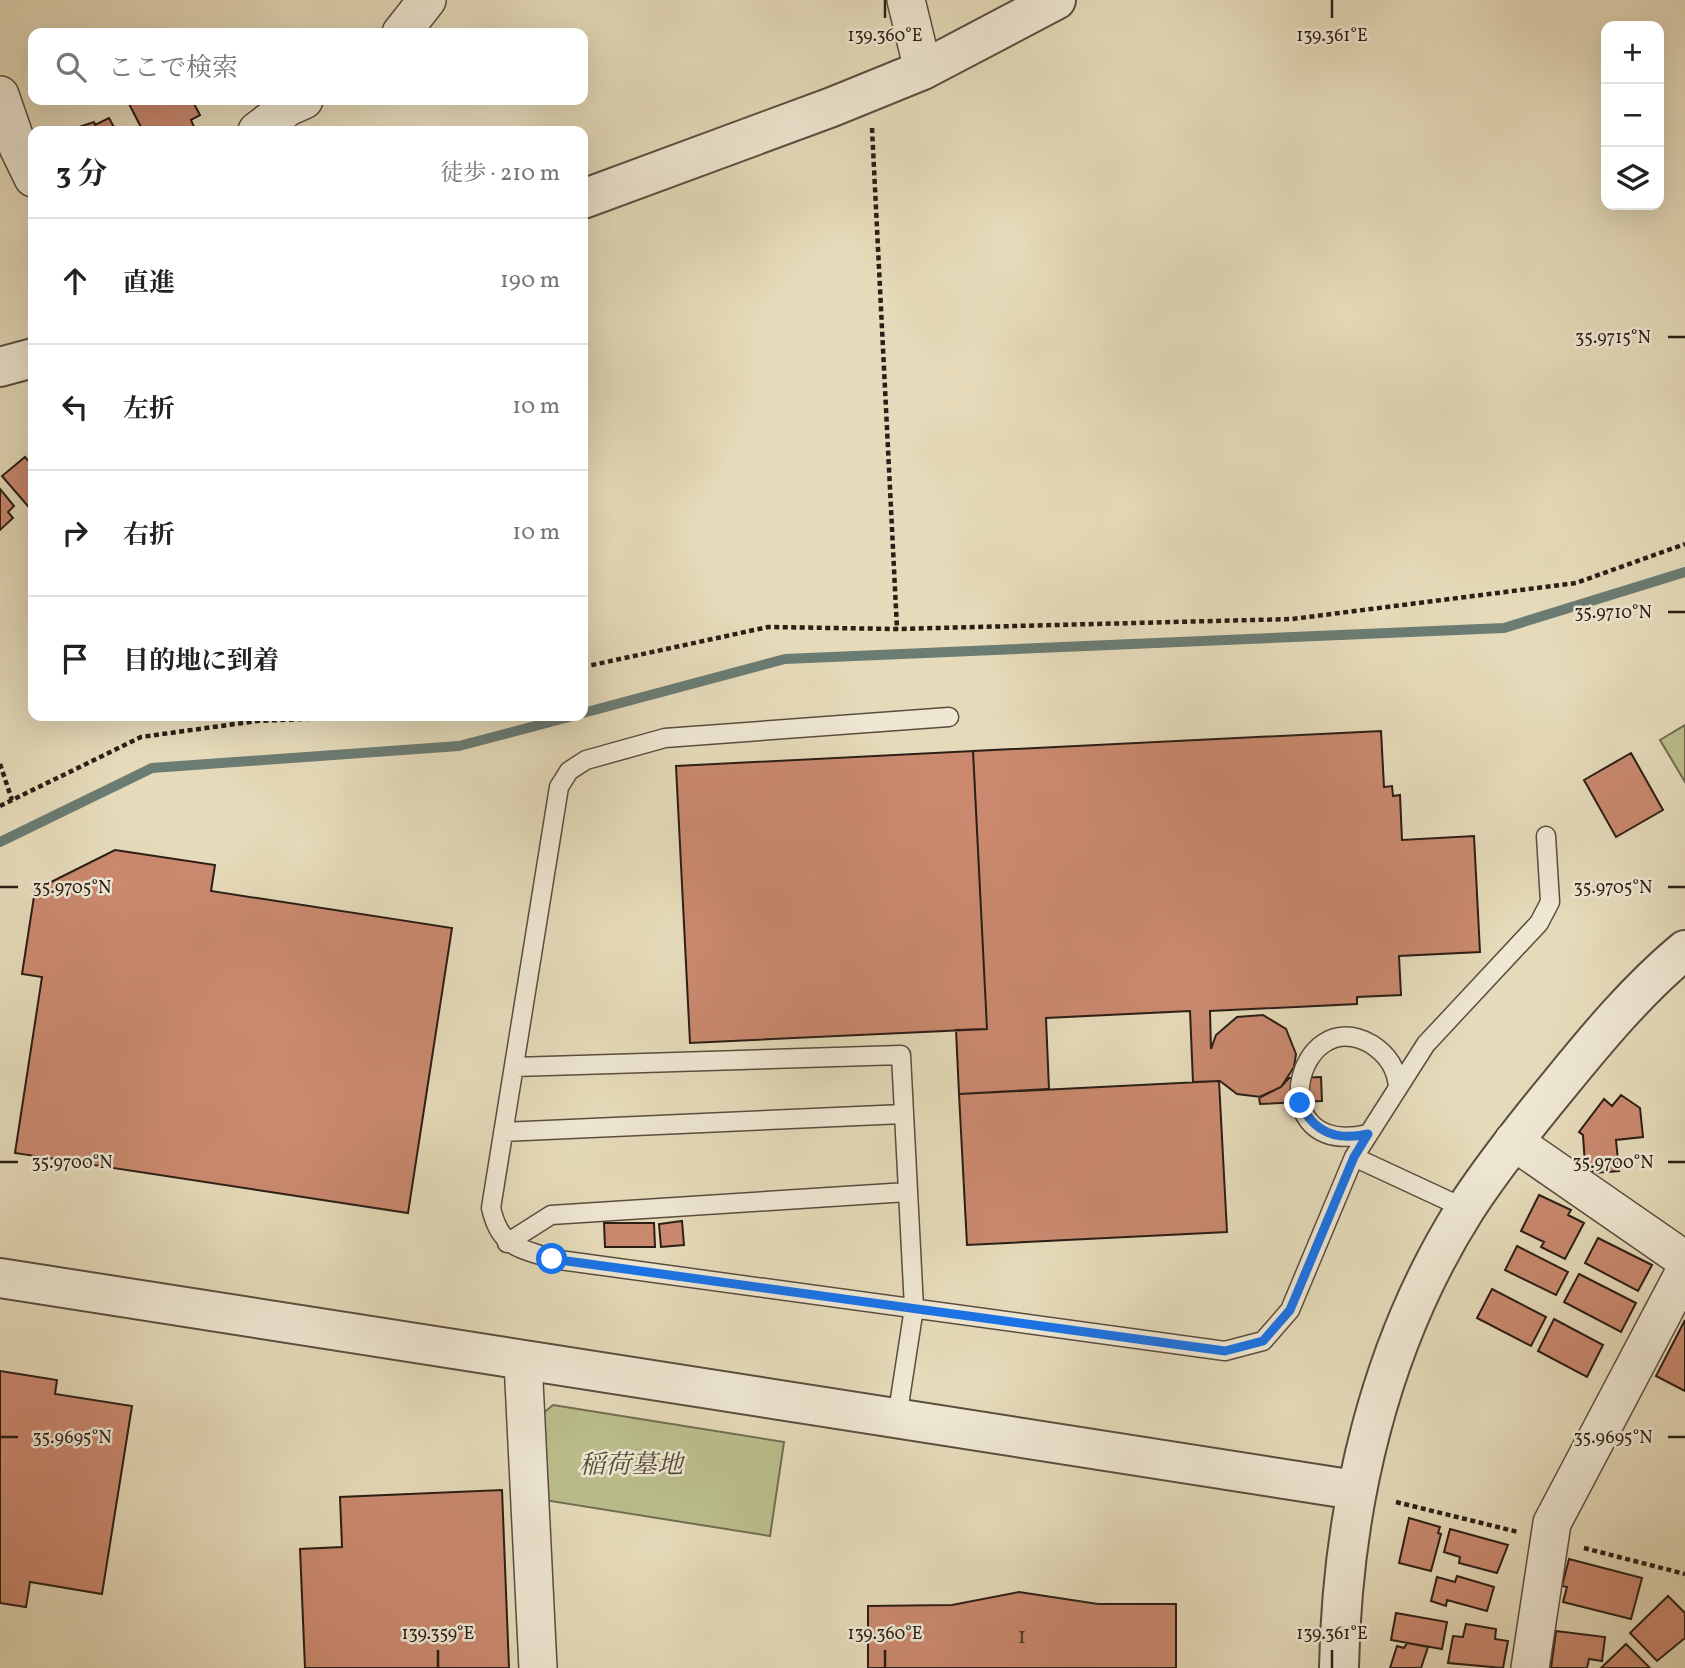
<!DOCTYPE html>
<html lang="ja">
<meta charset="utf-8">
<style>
body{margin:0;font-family:Vollkorn,"Noto Serif JP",serif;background:#f6f6f6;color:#222}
.controls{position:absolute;right:21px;top:21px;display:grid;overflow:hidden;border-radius:14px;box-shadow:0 7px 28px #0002}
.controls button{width:63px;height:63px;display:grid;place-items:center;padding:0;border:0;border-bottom:2px solid #e0e0e0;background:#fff;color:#222;font:35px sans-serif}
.stop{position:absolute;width:21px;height:21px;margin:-16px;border:5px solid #1a73e8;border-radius:50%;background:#fff}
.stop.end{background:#1a73e8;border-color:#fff;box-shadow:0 2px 7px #0008}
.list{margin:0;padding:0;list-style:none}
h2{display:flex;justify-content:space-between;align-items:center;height:91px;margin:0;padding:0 28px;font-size:30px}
h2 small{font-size:23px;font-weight:400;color:#767676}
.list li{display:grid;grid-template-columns:46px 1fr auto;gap:21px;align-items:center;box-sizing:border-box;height:126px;padding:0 28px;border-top:2px solid #e0e0e0}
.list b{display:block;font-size:26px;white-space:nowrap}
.list em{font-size:23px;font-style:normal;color:#767676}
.icon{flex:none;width:38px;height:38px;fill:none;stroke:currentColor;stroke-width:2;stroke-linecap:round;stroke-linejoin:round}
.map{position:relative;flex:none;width:1685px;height:1668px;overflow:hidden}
.search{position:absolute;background:#fff;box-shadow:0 7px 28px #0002;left:28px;top:28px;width:560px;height:77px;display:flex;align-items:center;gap:18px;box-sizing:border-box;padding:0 24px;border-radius:14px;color:#767676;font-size:26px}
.panel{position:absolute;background:#fff;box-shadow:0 7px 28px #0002;left:28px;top:126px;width:560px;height:595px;border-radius:14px}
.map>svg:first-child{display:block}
</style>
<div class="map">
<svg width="1685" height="1668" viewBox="0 0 1685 1668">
<rect width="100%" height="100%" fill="#e5dab9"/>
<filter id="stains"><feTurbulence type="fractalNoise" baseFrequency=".00286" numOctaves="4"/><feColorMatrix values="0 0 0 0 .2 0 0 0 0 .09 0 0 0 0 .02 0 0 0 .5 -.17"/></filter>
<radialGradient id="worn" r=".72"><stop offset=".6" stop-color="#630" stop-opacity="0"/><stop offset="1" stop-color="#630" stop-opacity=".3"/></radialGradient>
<path fill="#babe8c" stroke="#726e51" stroke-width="2" d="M 1685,725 L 1685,782 L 1660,740 Z
M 553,1405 L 784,1442 L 770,1536 L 544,1500 L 541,1415 Z"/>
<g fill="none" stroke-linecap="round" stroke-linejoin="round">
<path stroke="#6b7c73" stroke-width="10" d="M 583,713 L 785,659 L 1504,628 L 1685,572
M 0,842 L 152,768 L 459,746 L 573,716"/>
</g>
<path fill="#ca896f" stroke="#2b1e16" stroke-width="2" d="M 127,100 L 192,100 L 200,115 L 191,120 L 194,127 L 185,131 L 143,131 Z
M 109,118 L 116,131 L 67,131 L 94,122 L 95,125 Z
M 25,457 L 33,466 L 33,512 L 2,476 Z
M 0,489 L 14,506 L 8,512 L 13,518 L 0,530 Z
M 1381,731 L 1384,787 L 1392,786 L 1393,796 L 1400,795 L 1402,840 L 1474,836 L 1480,952 L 1399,956 L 1401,995 L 1357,997 L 1357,1004 L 1210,1011 L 1211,1049 L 1216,1035 L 1237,1017 L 1263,1015 L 1286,1029 L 1296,1054 L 1294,1067 L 1281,1087 L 1261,1097 L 1237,1094 L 1220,1081 L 1193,1082 L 1190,1011 L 1046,1018 L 1049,1089 L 959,1094 L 956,1030 L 987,1029 L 973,751 Z
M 973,751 L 987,1029 L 690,1043 L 676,766 Z
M 1631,753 L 1663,810 L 1616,837 L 1584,780 Z
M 115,850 L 215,865 L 211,891 L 452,928 L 408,1213 L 15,1153 L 42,977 L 22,974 L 35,890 Z
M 1321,1077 L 1322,1101 L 1260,1104 L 1259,1097 L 1281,1087 L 1289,1078 Z
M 1219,1081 L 1227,1232 L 967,1245 L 959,1094 Z
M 1621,1095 L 1640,1108 L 1643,1137 L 1616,1140 L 1619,1171 L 1593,1173 L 1593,1164 L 1585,1165 L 1583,1135 L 1579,1132 L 1604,1099 L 1612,1106 Z
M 1539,1195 L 1571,1210 L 1568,1215 L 1584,1223 L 1565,1259 L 1541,1247 L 1544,1242 L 1521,1231 Z
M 682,1221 L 684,1245 L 661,1247 L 659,1224 Z
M 604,1223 L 654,1223 L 655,1247 L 605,1247 Z
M 1598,1238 L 1652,1265 L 1638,1291 L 1585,1263 Z
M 1517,1246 L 1568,1272 L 1556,1295 L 1505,1270 Z
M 1579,1274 L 1636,1303 L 1621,1332 L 1564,1302 Z
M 1492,1289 L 1546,1317 L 1531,1346 L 1477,1318 Z
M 1554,1319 L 1603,1345 L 1587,1377 L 1538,1351 Z
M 1685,1320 L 1685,1391 L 1656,1376 Z
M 0,1371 L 57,1380 L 55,1394 L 132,1406 L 102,1594 L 30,1582 L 26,1607 L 0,1603 Z
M 502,1490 L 509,1668 L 305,1668 L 300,1549 L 342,1547 L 340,1497 Z
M 1409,1518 L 1440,1527 L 1438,1533 L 1441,1534 L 1431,1571 L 1399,1563 Z
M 1450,1529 L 1508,1545 L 1497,1573 L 1459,1563 L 1460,1557 L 1444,1552 Z
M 1569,1559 L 1642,1578 L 1631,1619 L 1563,1602 L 1567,1587 L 1562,1586 Z
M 1457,1576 L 1494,1587 L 1487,1611 L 1447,1600 L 1446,1606 L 1431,1601 L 1437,1577 L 1455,1582 Z
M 1019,1592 L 1098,1604 L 1176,1604 L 1176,1668 L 868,1668 L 868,1606 L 952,1605 Z
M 1668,1596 L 1685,1613 L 1685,1638 L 1657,1661 L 1630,1633 Z
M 1396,1613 L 1447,1622 L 1442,1649 L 1391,1640 Z
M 1466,1624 L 1496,1629 L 1495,1639 L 1508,1641 L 1503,1668 L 1448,1663 L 1453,1636 L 1463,1637 Z
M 1556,1631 L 1605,1637 L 1602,1661 L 1589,1659 L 1587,1668 L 1551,1668 Z
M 1407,1643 L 1428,1647 L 1421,1668 L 1390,1668 L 1397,1646 L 1404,1648 Z
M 1626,1644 L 1650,1668 L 1601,1668 Z"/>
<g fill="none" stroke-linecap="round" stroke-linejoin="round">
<defs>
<path id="service" d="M 949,717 L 665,738 L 586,760 L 569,771 L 559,787 L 491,1208 C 500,1247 517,1247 552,1259 L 1225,1351 L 1263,1341 L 1290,1310 L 1354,1157 L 1426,1044 L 1539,923 L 1550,902 L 1546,836
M 515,1067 L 901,1055 L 914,1308 L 897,1418
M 503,1132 L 903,1114
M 1368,1134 C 1259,1159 1296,1001 1371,1044 C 1387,1054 1397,1068 1398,1088
M 1354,1157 L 1466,1209
M 507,1243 L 551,1215 L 907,1192"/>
<path id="minor" d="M 906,0 L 923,70
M 401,33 L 427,0
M 0,95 L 18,147 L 33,178
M 257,131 L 288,107 L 304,100
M 1513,1141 L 1685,1260
M 523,1361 L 538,1668
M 1530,1668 L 1552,1523 L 1685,1271"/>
<path id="tertiary" d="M 583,199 L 832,107 L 923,70 L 1056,0
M 0,367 L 33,358
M 0,1278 L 1355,1490
M 1339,1668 C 1342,1508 1379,1345 1466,1208 C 1494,1165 1526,1125 1559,1085 C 1598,1037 1637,990 1685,950"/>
</defs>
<use href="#service" stroke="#5a4d3f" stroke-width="21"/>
<use href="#minor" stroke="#5a4d3f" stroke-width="40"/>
<use href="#tertiary" stroke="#5a4d3f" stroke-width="42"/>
<path stroke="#2b1e16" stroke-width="4.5" stroke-dasharray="5 3.5" stroke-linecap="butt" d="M 872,128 L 897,629
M 583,667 L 768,627 L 897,629 L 1292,619 L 1576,583 L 1685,544
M 0,764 L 12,800
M 0,806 L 141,737 L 257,721 L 374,716
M 1396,1502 L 1518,1532
M 1584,1548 L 1685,1574"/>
<use href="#service" stroke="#eee7d2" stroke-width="18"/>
<use href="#minor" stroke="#eee7d2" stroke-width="37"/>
<use href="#tertiary" stroke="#eee7d2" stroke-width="38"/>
</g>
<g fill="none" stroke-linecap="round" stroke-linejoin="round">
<path stroke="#1a73e8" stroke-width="9" d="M 552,1259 L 1225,1351 L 1263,1341 L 1290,1310 L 1354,1157 L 1368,1134 C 1337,1141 1314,1133 1300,1103"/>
</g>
<path fill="none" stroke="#2b1e16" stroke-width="2.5" d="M 885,0 L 885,18M 1332,0 L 1332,18M 1668,337 L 1685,337M 1668,612 L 1685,612M 0,887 L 18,887M 1668,887 L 1685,887M 0,1162 L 18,1162M 1668,1162 L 1685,1162M 0,1437 L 18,1437M 1668,1437 L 1685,1437M 438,1650 L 438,1668M 885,1650 L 885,1668M 1332,1650 L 1332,1668"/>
<g text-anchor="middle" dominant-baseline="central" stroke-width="5" stroke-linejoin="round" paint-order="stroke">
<g font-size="23" fill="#53392c">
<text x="1022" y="1637">1</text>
</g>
<g font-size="26" font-style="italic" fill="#564e39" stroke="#eee7d2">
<text x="631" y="1466">稲荷墓地</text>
</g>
</g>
<g font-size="18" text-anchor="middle" fill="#2b1e16" stroke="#eee7d2" stroke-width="5" stroke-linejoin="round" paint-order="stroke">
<text x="885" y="41">139.360°E</text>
<text x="1332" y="41">139.361°E</text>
<text x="1613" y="343">35.9715°N</text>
<text x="1613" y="618">35.9710°N</text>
<text x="72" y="893">35.9705°N</text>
<text x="1613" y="893">35.9705°N</text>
<text x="72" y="1168">35.9700°N</text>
<text x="1613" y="1168">35.9700°N</text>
<text x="72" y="1443">35.9695°N</text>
<text x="1613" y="1443">35.9695°N</text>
<text x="438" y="1639">139.359°E</text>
<text x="885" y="1639">139.360°E</text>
<text x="1332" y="1639">139.361°E</text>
</g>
<rect width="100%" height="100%" filter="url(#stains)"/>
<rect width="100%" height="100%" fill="url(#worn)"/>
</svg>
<div class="controls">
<button>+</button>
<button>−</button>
<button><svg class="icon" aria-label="layers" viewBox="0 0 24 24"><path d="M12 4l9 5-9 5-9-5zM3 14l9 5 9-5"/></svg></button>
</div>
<div class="stop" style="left:552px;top:1259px"></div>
<div class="stop end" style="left:1300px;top:1103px"></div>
<div class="search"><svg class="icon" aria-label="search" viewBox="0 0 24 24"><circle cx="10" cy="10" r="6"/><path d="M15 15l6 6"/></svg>ここで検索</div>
<section class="panel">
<h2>3 分<small>徒歩 · 210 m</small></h2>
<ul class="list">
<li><svg class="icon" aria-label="ahead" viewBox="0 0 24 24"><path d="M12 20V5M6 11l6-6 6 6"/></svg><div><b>直進</b></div><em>190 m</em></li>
<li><svg class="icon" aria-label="left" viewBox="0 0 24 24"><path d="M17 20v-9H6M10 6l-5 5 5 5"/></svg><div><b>左折</b></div><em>10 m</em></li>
<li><svg class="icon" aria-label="right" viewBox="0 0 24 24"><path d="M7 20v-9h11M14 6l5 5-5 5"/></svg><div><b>右折</b></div><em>10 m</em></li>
<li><svg class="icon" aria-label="arrive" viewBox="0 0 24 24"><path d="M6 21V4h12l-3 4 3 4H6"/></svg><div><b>目的地に到着</b></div></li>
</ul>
</section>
</div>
